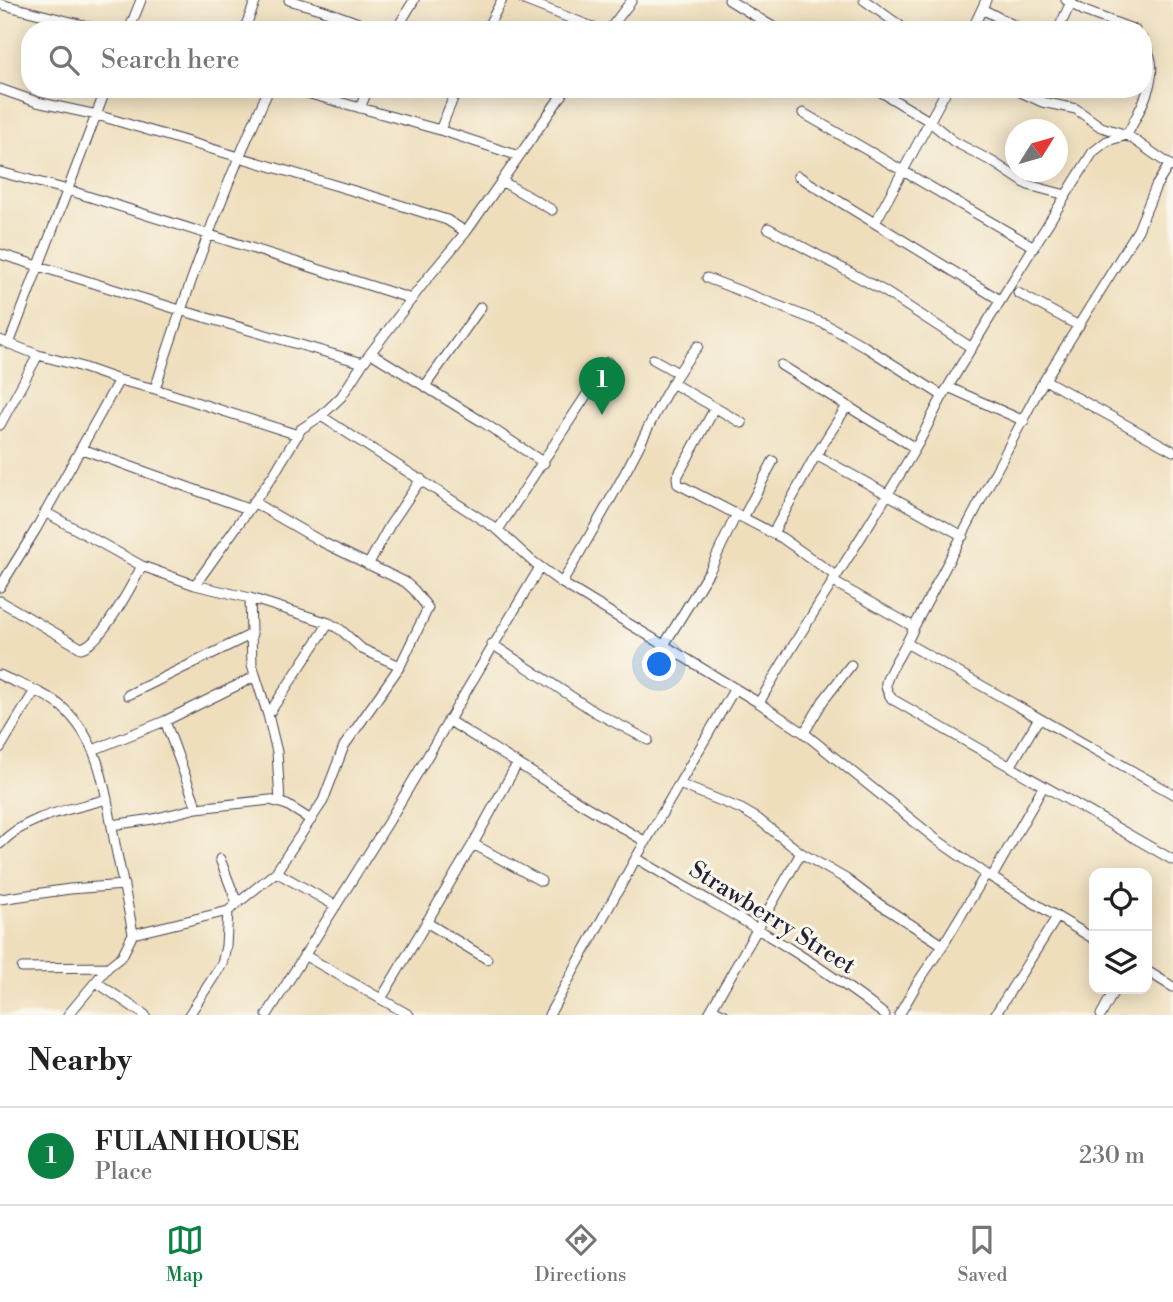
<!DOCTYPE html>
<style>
body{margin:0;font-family:"Libre Bodoni",serif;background:#f2f2f2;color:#222}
.controls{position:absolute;right:21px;bottom:21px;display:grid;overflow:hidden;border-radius:14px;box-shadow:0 4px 18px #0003}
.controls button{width:63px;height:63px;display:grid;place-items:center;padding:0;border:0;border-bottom:2px solid #e0e0e0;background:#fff;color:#222;font:35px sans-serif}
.compass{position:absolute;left:1005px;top:119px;width:63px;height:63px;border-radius:50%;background:#fff;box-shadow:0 4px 18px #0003;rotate:53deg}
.you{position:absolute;left:660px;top:665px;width:24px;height:24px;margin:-18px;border:5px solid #fff;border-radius:50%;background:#1a73e8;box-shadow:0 0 0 10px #1a73e833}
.badge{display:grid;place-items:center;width:46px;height:46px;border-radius:50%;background:#0b8043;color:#fff;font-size:23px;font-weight:700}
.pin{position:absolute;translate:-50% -58px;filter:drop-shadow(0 2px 4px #0008)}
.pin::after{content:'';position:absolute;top:37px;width:24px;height:21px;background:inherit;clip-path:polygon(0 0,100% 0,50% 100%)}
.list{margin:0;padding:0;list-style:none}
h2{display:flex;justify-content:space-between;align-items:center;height:91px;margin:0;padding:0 28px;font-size:30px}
h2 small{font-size:23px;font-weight:400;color:#767676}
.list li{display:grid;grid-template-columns:46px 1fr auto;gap:21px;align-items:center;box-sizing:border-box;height:98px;padding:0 28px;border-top:2px solid #e0e0e0}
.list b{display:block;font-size:26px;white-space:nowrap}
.list p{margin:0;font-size:23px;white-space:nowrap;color:#767676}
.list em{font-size:23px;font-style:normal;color:#767676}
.icon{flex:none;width:38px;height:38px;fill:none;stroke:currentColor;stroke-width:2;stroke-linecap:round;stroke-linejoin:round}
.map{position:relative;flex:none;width:1173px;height:1015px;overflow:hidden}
.search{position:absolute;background:#fff;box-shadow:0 4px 18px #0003;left:21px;right:21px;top:21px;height:77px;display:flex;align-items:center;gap:18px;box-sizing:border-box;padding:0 24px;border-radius:28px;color:#767676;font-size:26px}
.sheet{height:189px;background:#fff}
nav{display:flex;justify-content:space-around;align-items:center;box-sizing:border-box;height:98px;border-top:2px solid #e0e0e0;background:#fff;font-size:19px;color:#767676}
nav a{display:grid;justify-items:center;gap:4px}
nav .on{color:#0b8043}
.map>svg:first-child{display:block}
</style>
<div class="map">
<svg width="1173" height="1015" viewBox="0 0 1173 1015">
<rect width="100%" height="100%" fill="#fbf7ec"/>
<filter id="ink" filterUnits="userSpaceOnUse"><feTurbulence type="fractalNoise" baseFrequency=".0143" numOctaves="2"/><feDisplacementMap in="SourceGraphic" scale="14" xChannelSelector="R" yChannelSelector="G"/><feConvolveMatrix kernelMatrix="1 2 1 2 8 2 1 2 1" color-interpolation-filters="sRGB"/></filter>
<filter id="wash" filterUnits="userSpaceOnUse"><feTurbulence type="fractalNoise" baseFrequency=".00686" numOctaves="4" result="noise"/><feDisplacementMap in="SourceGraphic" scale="28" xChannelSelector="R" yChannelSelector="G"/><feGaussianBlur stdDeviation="1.57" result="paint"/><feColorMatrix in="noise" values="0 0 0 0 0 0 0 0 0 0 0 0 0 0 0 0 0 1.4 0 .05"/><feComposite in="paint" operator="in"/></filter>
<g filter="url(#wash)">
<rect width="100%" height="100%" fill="#eedebc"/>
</g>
<g filter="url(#ink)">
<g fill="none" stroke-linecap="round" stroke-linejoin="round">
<defs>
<path id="minor" d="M 289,0 L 323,10 L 377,30
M 524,0 L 600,30
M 729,0 L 778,30
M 864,0 L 906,30
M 1066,0 L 1084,11 L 1135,30
M 0,4 L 103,30
M 982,9 L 1023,30
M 129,30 L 141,0
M 244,30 L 256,0
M 396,30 L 414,0
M 486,30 L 502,0
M 609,30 L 632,0
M 972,30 L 986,0
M 1058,30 L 1072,0
M 0,89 L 37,102 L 97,115 L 378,198 L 447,220 L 466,232
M 292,89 L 440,130 L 519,156
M 550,89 L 562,96
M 876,89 L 929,121 L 953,141 L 993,162 L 1028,185 L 1066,195
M 1014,89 L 1042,102 L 1076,109 L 1101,127 L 1127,135 L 1173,167
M 360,108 L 368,89
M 803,113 L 1034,247
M 440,130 L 457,89
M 1169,165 L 1156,186 L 1138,230 L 1039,389 L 914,627 C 908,644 889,669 886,683 C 885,689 889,694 892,699 L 1173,860
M 0,172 L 68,190 L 412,299
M 798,176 L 1000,300
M 503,182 L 552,210
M 876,221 L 947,89
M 768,228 L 884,291 L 972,348
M 0,254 L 180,310 L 363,363
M 707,278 L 825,324 L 864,346 L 943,396
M 1018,293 L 1079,326
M 0,340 L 38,355 L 76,365 L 119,380 L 155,389 L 298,435
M 9,344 L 106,89
M 371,353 L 481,421 L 544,463
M 653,359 L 678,373
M 781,365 L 915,448
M 1045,380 L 1173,451
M 672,383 L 742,423
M 425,386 L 481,307
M 948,387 L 1024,421
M 155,389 C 187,287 224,187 269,89
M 715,408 L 677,477 L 678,484 L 782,538 L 836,576
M 321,416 L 498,530 L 532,561 L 562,583 L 759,703 L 804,733 L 937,840 L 986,874 L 1094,939
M 0,425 L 38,355
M 82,449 L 248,509
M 816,455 L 963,536
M 45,512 L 142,566 L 195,585 L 250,598 L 329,623 L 341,630 L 362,649 L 400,666
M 743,518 L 773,461
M 498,530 L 608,362
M 773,533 L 813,460 L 847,406
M 368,565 L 390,525 L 421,479
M 832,581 L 914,627
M 562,583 C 587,540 613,497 636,452 C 654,416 672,377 698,346
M 195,585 L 274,474 L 301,429 L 321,416 L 341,397 L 363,363 L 426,280 L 466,232 L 566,89
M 0,587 L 36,529 L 119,380
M 250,598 L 252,665 L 268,715 L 277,752 L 280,802
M 0,601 L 81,648 C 101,644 132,585 142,566
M 492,644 L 595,712 L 648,740
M 908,644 L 1173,794
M 664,645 L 710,570 L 736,515
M 0,675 C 20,685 45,692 62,707 C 102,742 106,796 115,844 C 121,874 128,904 133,934 L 122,956 L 108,967 L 68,1015
M 128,695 L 252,634
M 759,703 C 809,616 865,534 915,449 C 926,430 934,411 945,392 C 993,311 1043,232 1093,152 L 1107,141 L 1127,135 C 1137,115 1156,84 1151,61 C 1150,54 1146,46 1143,40
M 268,715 L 329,623
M 448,720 L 582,804 L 646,842
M 165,721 L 197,808
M 804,733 L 823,701 L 851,665
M 0,748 L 34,692
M 93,750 L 165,721 L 254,677
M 1010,767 L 1039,718
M 679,784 L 741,809 L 758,819 L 801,853 L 846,879 L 879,904 L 943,945
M 112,825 L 153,819 L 197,808 L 270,800 L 287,805 L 311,820
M 0,844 C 27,815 70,810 107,799
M 473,844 L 541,881
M 636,858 C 720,908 808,954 885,1015
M 220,859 L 237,903
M 276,872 L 336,906
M 992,877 L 1043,787
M 0,899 L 70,889 L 124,885
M 426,922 L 487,959
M 133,934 L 228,911 L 276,872 L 323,801 L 344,746 L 400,666 L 428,608 L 414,590 L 405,582 L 322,542 L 253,502
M 304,955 L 409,1015
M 22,968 L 108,967
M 1147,971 L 1173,987
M 96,982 L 145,1015
M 381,999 L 473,844 L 517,764
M 712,1009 L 725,1015
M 189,1015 L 222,964 L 226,946 L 228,911
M 267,1015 L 389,821 L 540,567
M 549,1015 L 636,858 L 735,688
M 708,1015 L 801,853
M 899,1015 L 918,982 L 943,945 L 986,874
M 995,1015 L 1057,917
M 1101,1015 L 1115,989"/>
</defs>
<use href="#minor" stroke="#413e4e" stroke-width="11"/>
<use href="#minor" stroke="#fff" stroke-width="9"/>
</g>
</g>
<g text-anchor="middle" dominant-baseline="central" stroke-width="6" stroke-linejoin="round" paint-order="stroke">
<g font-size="24" fill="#22223b" stroke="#fbf7ec">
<text transform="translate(772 918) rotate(32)">Strawberry Street</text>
</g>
</g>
</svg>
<div class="controls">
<button><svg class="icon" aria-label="locate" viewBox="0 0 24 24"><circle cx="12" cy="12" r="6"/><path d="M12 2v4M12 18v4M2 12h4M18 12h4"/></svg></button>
<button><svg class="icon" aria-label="layers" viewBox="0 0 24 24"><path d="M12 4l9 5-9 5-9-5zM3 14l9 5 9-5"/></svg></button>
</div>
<svg class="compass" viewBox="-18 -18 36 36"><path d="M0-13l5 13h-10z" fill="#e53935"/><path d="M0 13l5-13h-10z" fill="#767676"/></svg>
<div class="you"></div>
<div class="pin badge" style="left:602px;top:415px">1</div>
<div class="search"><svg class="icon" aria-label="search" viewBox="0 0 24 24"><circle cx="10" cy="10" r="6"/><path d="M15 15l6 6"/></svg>Search here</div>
</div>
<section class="sheet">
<h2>Nearby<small></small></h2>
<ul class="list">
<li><span class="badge">1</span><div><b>FULANI HOUSE</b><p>Place</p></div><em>230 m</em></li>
</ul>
</section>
<nav>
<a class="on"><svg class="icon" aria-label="map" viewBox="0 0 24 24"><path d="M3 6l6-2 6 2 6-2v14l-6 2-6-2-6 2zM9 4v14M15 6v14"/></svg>Map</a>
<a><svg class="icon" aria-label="directions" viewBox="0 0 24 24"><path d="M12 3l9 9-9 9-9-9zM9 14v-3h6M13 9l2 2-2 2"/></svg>Directions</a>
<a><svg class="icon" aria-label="saved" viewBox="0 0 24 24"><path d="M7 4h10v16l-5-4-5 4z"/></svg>Saved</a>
</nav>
